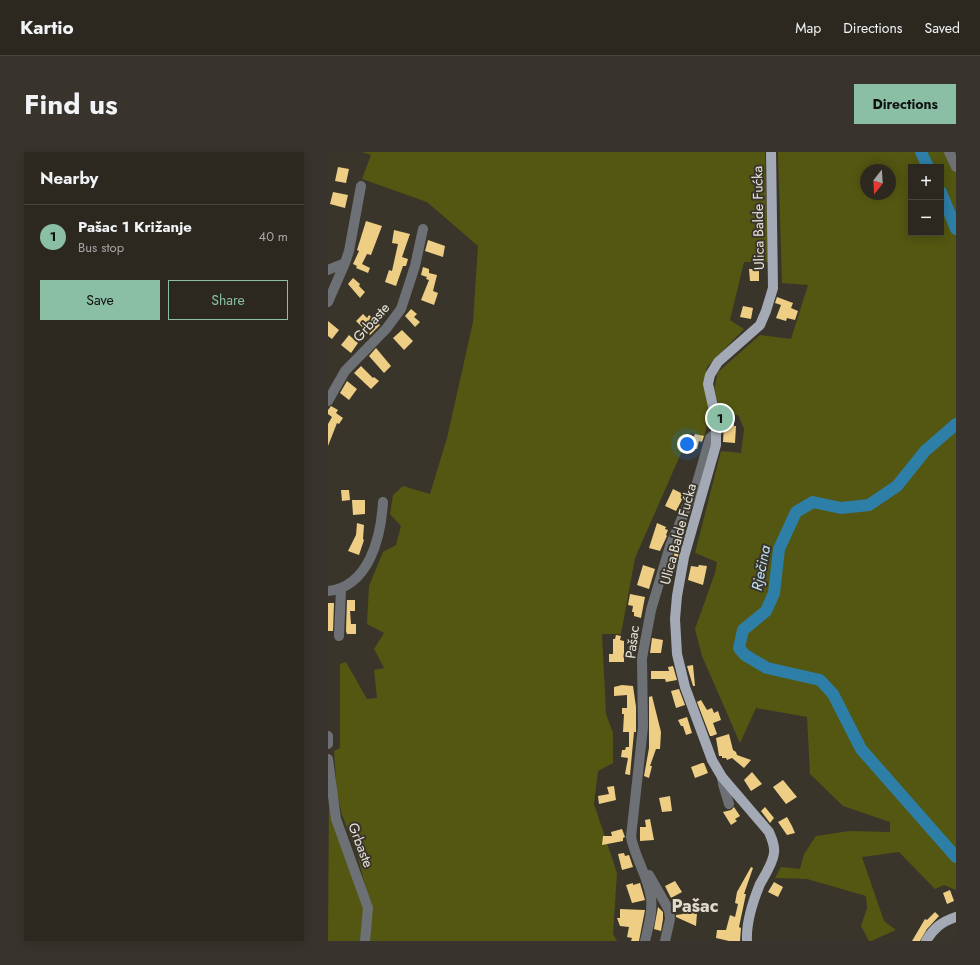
<!DOCTYPE html>
<meta charset="utf-8">
<style>
body{margin:0;font-family:Jost,sans-serif;background:#38342d;color:#f1f3f6}
.controls{position:absolute;right:12px;top:12px;display:grid;overflow:hidden;border-radius:0px;box-shadow:0 2px 10px #0003}
.controls button{width:36px;height:36px;display:grid;place-items:center;padding:0;border:0;border-bottom:1px solid #48443e;background:#2c2820;color:#f1f3f6;font:20px sans-serif}
.compass{position:absolute;left:532px;top:12px;width:36px;height:36px;border-radius:50%;background:#2c2820;box-shadow:0 2px 10px #0003;rotate:197deg}
.you{position:absolute;left:359px;top:292px;width:14px;height:14px;margin:-10px;border:3px solid #fff;border-radius:50%;background:#1a73e8;box-shadow:0 0 0 6px #1a73e833}
.badge{display:grid;place-items:center;width:26px;height:26px;border-radius:50%;background:#8abfa5;color:#111;font-size:13px;font-weight:700}
.pin{position:absolute;translate:-50% -50%;border:2px solid #fff;box-shadow:0 1px 4px #0006}
.list{margin:0;padding:0;list-style:none}
h2{display:flex;justify-content:space-between;align-items:center;height:52px;margin:0;padding:0 16px;font-size:17px}
h2 small{font-size:13px;font-weight:400;color:#a6a6a5}
.list li{display:grid;grid-template-columns:26px 1fr auto;gap:12px;align-items:center;box-sizing:border-box;height:64px;padding:0 16px;border-top:1px solid #48443e}
.list b{display:block;font-size:15px;white-space:nowrap}
.list p{margin:0;font-size:13px;white-space:nowrap;color:#a6a6a5}
.list em{font-size:13px;font-style:normal;color:#a6a6a5}
.actions{display:flex;gap:8px;padding:12px 16px}
.actions a{flex:1;padding:9px 0;border:1px solid #8abfa5;border-radius:0px;text-align:center;font-size:14px;color:#8abfa5}
.actions .main{background:#8abfa5;color:#111}
.map{position:relative;flex:none;width:628px;height:789px;overflow:hidden;border-radius:0px}
header{display:flex;align-items:center;gap:24px;box-sizing:border-box;height:56px;padding:0 20px;background:#2c2820;border-bottom:1px solid #48443e}
header strong{font-size:19px}
nav{display:flex;gap:22px;margin-inline-start:auto;font-size:14px}
.intro{display:flex;align-items:center;justify-content:space-between;box-sizing:border-box;height:96px;padding:0 24px}
h1{margin:0;font-size:28px}
.button{padding:10px 18px;border-radius:0px;background:#8abfa5;color:#111;font-size:14px;font-weight:700}
main{display:flex;gap:24px;padding:0 24px}
aside{flex:1;background:#2c2820;border-radius:0px;box-shadow:0 2px 10px #0003}
.map>svg:first-child{display:block}
</style>
<header>
<strong>Kartio</strong>
<nav><a>Map</a><a>Directions</a><a>Saved</a></nav>
</header>
<div class="intro"><h1>Find us</h1><a class="button">Directions</a></div>
<main>
<aside>
<h2>Nearby<small></small></h2>
<ul class="list">
<li><span class="badge">1</span><div><b>Pašac 1 Križanje</b><p>Bus stop</p></div><em>40 m</em></li>
</ul>
<div class="actions"><a class="main">Save</a><a>Share</a></div>
</aside>
<div class="map">
<svg width="628" height="789" viewBox="0 0 628 789">
<rect width="100%" height="100%" fill="#3a352a"/>
<path fill="#535711" fill-rule="evenodd" d="M 34,0 L 437,0 L 440,110 L 416,110 L 402,168 L 416,177 L 379,215 L 376,230 L 383,272 L 379,273 L 376,285 L 362,281 L 307,406 L 293,482 L 274,482 L 278,562 L 285,581 L 285,611 L 270,619 L 266,652 L 289,721 L 285,782 L 289,789 L 41,789 L 43,756 L 28,698 L 14,663 L 9,641 L 6,599 L 12,596 L 12,512 L 18,510 L 39,547 L 49,546 L 46,518 L 56,516 L 46,497 L 56,481 L 39,472 L 41,434 L 55,400 L 68,393 L 73,374 L 62,362 L 65,343 L 75,334 L 102,342 L 119,286 L 145,170 L 150,94 L 99,50 L 34,27 L 43,3 Z
M 450,0 L 628,0 L 628,738 L 616,733 L 607,737 L 571,700 L 534,705 L 556,769 L 568,778 L 543,789 L 541,789 L 533,774 L 539,756 L 538,744 L 479,727 L 447,726 L 453,715 L 472,717 L 476,702 L 488,684 L 521,679 L 562,680 L 562,670 L 515,654 L 482,622 L 479,565 L 428,556 L 412,591 L 374,504 L 367,477 L 387,421 L 389,410 L 367,401 L 393,299 L 413,301 L 416,277 L 411,264 L 391,256 L 386,237 L 390,220 L 432,183 L 463,187 L 480,133 L 454,131 ZM 583,15 L 613,15 L 613,81 L 583,81 ZM 538,18 L 562,18 L 562,42 L 538,42 Z
M 1,646 L 36,758 L 33,789 L 0,789 Z"/>
<g fill="none" stroke-linecap="round" stroke-linejoin="round">
<path stroke="#2e7fa8" stroke-width="12" d="M 593,0 L 600,15
M 613,40 L 628,77
M 628,272 L 597,299 L 569,334 L 541,353 L 513,356 L 485,350 L 468,360 L 451,397 L 446,441 L 438,459 L 415,478 L 411,496 L 417,503 L 439,516 L 492,528 L 505,542 L 533,597 L 628,705"/>
</g>
<path fill="#eece84" d="M 10,15 L 21,17 L 18,31 L 7,29 Z
M 5,40 L 20,43 L 17,56 L 2,52 Z
M 38,69 L 54,74 L 43,103 L 39,102 L 34,112 L 42,116 L 40,121 L 28,116 L 29,114 L 25,112 L 31,99 L 29,98 Z
M 66,78 L 82,82 L 74,105 L 80,107 L 78,114 L 75,114 L 68,134 L 57,130 L 61,118 L 64,119 L 70,92 L 64,91 Z
M 100,88 L 117,94 L 115,105 L 97,99 Z
M 95,115 L 101,117 L 101,121 L 109,123 L 105,139 L 110,141 L 106,153 L 93,148 L 101,128 L 98,127 L 99,125 L 93,123 Z
M 421,117 L 431,117 L 431,129 L 422,129 Z
M 25,126 L 32,132 L 31,134 L 37,140 L 32,146 L 20,132 Z
M 449,145 L 465,151 L 463,156 L 470,159 L 467,168 L 459,166 L 458,169 L 448,166 L 453,153 L 447,151 Z
M 415,154 L 425,156 L 423,167 L 412,165 Z
M 83,157 L 89,162 L 86,165 L 92,170 L 87,175 L 77,164 Z
M 35,162 L 39,166 L 41,163 L 52,173 L 42,183 L 28,169 Z
M 0,169 L 11,178 L 4,187 L 0,184 Z
M 74,178 L 85,189 L 76,198 L 65,186 Z
M 21,183 L 30,191 L 23,201 L 13,193 Z
M 48,196 L 63,214 L 56,221 L 41,204 Z
M 33,214 L 45,226 L 46,225 L 51,229 L 43,237 L 26,221 Z
M 19,229 L 29,237 L 21,248 L 12,241 Z
M 3,254 L 10,258 L 8,261 L 15,266 L 11,272 L 9,271 L 0,294 L 0,272 L 4,265 L 0,262 L 0,258 Z
M 396,271 L 406,271 L 406,274 L 408,274 L 407,291 L 395,290 Z
M 367,282 L 376,284 L 374,290 L 371,289 L 369,297 L 360,295 L 362,285 L 365,286 Z
M 345,337 L 355,342 L 356,340 L 358,340 L 348,359 L 337,354 Z
M 13,338 L 21,338 L 22,348 L 14,349 Z
M 24,348 L 37,348 L 37,362 L 25,363 Z
M 29,371 L 36,373 L 35,387 L 36,388 L 31,403 L 20,399 L 28,383 Z
M 329,371 L 338,375 L 337,377 L 340,378 L 338,383 L 339,384 L 332,399 L 321,396 Z
M 348,395 L 352,396 L 346,422 L 341,421 Z
M 315,413 L 327,417 L 321,437 L 309,433 Z
M 371,413 L 379,414 L 375,433 L 360,428 L 363,414 L 370,415 Z
M 302,442 L 317,445 L 313,466 L 306,464 L 306,460 L 304,460 L 305,454 L 300,453 Z
M 19,448 L 27,448 L 27,459 L 22,459 L 23,472 L 28,472 L 28,482 L 19,482 L 18,479 Z
M 0,451 L 6,451 L 5,479 L 0,479 Z
M 288,483 L 293,484 L 292,488 L 296,489 L 296,510 L 281,510 L 281,502 L 285,502 L 285,487 L 287,487 Z
M 324,486 L 335,488 L 333,501 L 322,501 Z
M 365,513 L 367,534 L 365,534 L 359,514 Z
M 345,514 L 349,528 L 338,530 L 337,527 L 323,527 L 323,519 L 341,519 L 340,515 Z
M 294,533 L 305,534 L 308,555 L 308,580 L 306,580 L 302,623 L 297,622 L 300,606 L 293,605 L 294,598 L 297,598 L 298,595 L 301,595 L 301,580 L 295,580 L 296,562 L 294,562 L 294,556 L 299,556 L 299,543 L 286,544 L 286,535 Z
M 351,537 L 357,553 L 348,556 L 343,539 Z
M 324,544 L 333,580 L 332,597 L 328,597 L 322,614 L 324,614 L 321,626 L 316,624 L 321,596 L 321,545 Z
M 373,548 L 379,558 L 384,556 L 386,561 L 390,559 L 393,568 L 385,571 L 389,582 L 384,584 L 382,584 L 369,550 Z
M 359,565 L 364,581 L 358,583 L 355,574 L 353,574 L 350,568 Z
M 401,582 L 405,598 L 408,600 L 409,603 L 423,608 L 416,616 L 404,606 L 399,608 L 398,606 L 394,606 L 394,604 L 391,604 L 388,586 Z
M 374,611 L 376,611 L 380,621 L 367,626 L 363,615 Z
M 424,620 L 434,632 L 423,639 L 416,628 Z
M 455,628 L 469,645 L 458,652 L 445,635 Z
M 286,634 L 288,648 L 271,652 L 270,644 L 281,642 L 279,635 Z
M 342,644 L 344,659 L 334,660 L 331,646 Z
M 406,655 L 412,664 L 407,667 L 409,669 L 403,673 L 395,660 L 403,658 Z
M 437,655 L 446,666 L 442,671 L 433,659 Z
M 459,665 L 464,674 L 467,681 L 459,683 L 450,670 Z
M 322,667 L 326,688 L 312,689 L 312,675 L 318,675 L 317,668 Z
M 294,677 L 297,685 L 295,686 L 295,689 L 274,693 L 275,684 L 284,684 L 283,680 Z
M 296,701 L 297,704 L 301,703 L 305,715 L 294,718 L 290,702 Z
M 423,715 L 425,716 L 416,742 L 418,742 L 411,775 L 413,776 L 412,789 L 401,789 L 388,786 L 389,778 L 398,778 L 402,763 L 407,765 L 410,752 L 407,751 L 409,740 Z
M 347,729 L 354,740 L 343,746 L 337,734 Z
M 446,730 L 455,735 L 450,745 L 440,740 Z
M 305,731 L 305,733 L 312,731 L 317,748 L 304,751 L 298,733 Z
M 622,738 L 626,749 L 619,752 L 615,741 Z
M 365,753 L 366,761 L 369,761 L 368,774 L 348,765 L 348,763 L 355,762 L 354,755 Z
M 330,755 L 335,760 L 335,767 L 333,779 L 326,777 Z
M 292,757 L 317,758 L 311,789 L 303,789 L 304,786 L 299,785 L 301,775 L 292,774 L 289,766 L 292,766 Z
M 607,760 L 611,764 L 599,777 L 592,789 L 584,789 L 597,767 L 599,768 Z"/>
<g fill="none" stroke-linecap="round" stroke-linejoin="round">
<path stroke="#6d7176" stroke-width="10" d="M 621,0 L 628,15
M 17,111 L 21,99 L 33,34
M 0,118 L 17,111 L 0,150
M 0,249 L 17,219 L 58,177 L 73,157 L 87,114 L 95,77
M 0,439 C 41,435 53,385 55,350
M 11,484 L 13,437
M 0,584 L 0,592
M 0,607 L 8,667 L 40,756 L 37,789
M 394,625 L 395,632 L 401,652
M 321,723 L 341,758 L 342,767 L 337,789
M 317,789 C 320,776 325,760 323,746 C 320,724 307,706 303,685 L 315,575 L 314,506 L 323,458 L 342,394 L 369,331 L 382,286 L 389,280"/>
<path stroke="#a3aab5" stroke-width="10" d="M 419,789 C 418,771 425,749 432,732 C 437,723 445,711 446,701 C 447,694 444,687 441,680 L 394,625 L 384,608 L 357,535 L 349,502 L 347,467 L 349,444 L 356,405 L 388,293 L 388,268 L 380,232 L 382,223 L 390,210 L 432,173 L 438,159 L 445,136 L 443,0
M 598,789 C 606,776 613,770 628,765"/>
</g>
<g text-anchor="middle" dominant-baseline="central" stroke-width="4" stroke-linejoin="round" paint-order="stroke">
<g font-size="14" fill="#e7e4dd" stroke="#3a352a">
<text transform="translate(430 66) rotate(-91)">Ulica Balde Fućka</text>
<text transform="translate(43 170) rotate(-48)">Grbaste</text>
<text transform="translate(350 382) rotate(-75)">Ulica Balde Fućka</text>
<text transform="translate(304 490) rotate(-83)">Pašac</text>
<text transform="translate(33 693) rotate(69)">Grbaste</text>
</g>
<g font-size="15" font-style="italic" fill="#bee4fc" stroke="#3a352a">
<text transform="translate(433 416) rotate(-79)">Rječina</text>
</g>
<g font-size="18" font-weight="bold" fill="#e1dbcd" stroke="#3a352a">
<text x="367" y="754">Pašac</text>
</g>
</g>
</svg>
<div class="controls">
<button>+</button>
<button>−</button>
</div>
<svg class="compass" viewBox="-18 -18 36 36"><path d="M0-13l5 13h-10z" fill="#e53935"/><path d="M0 13l5-13h-10z" fill="#a6a6a5"/></svg>
<div class="you"></div>
<div class="pin badge" style="left:392px;top:266px">1</div>
</div>
</main>
